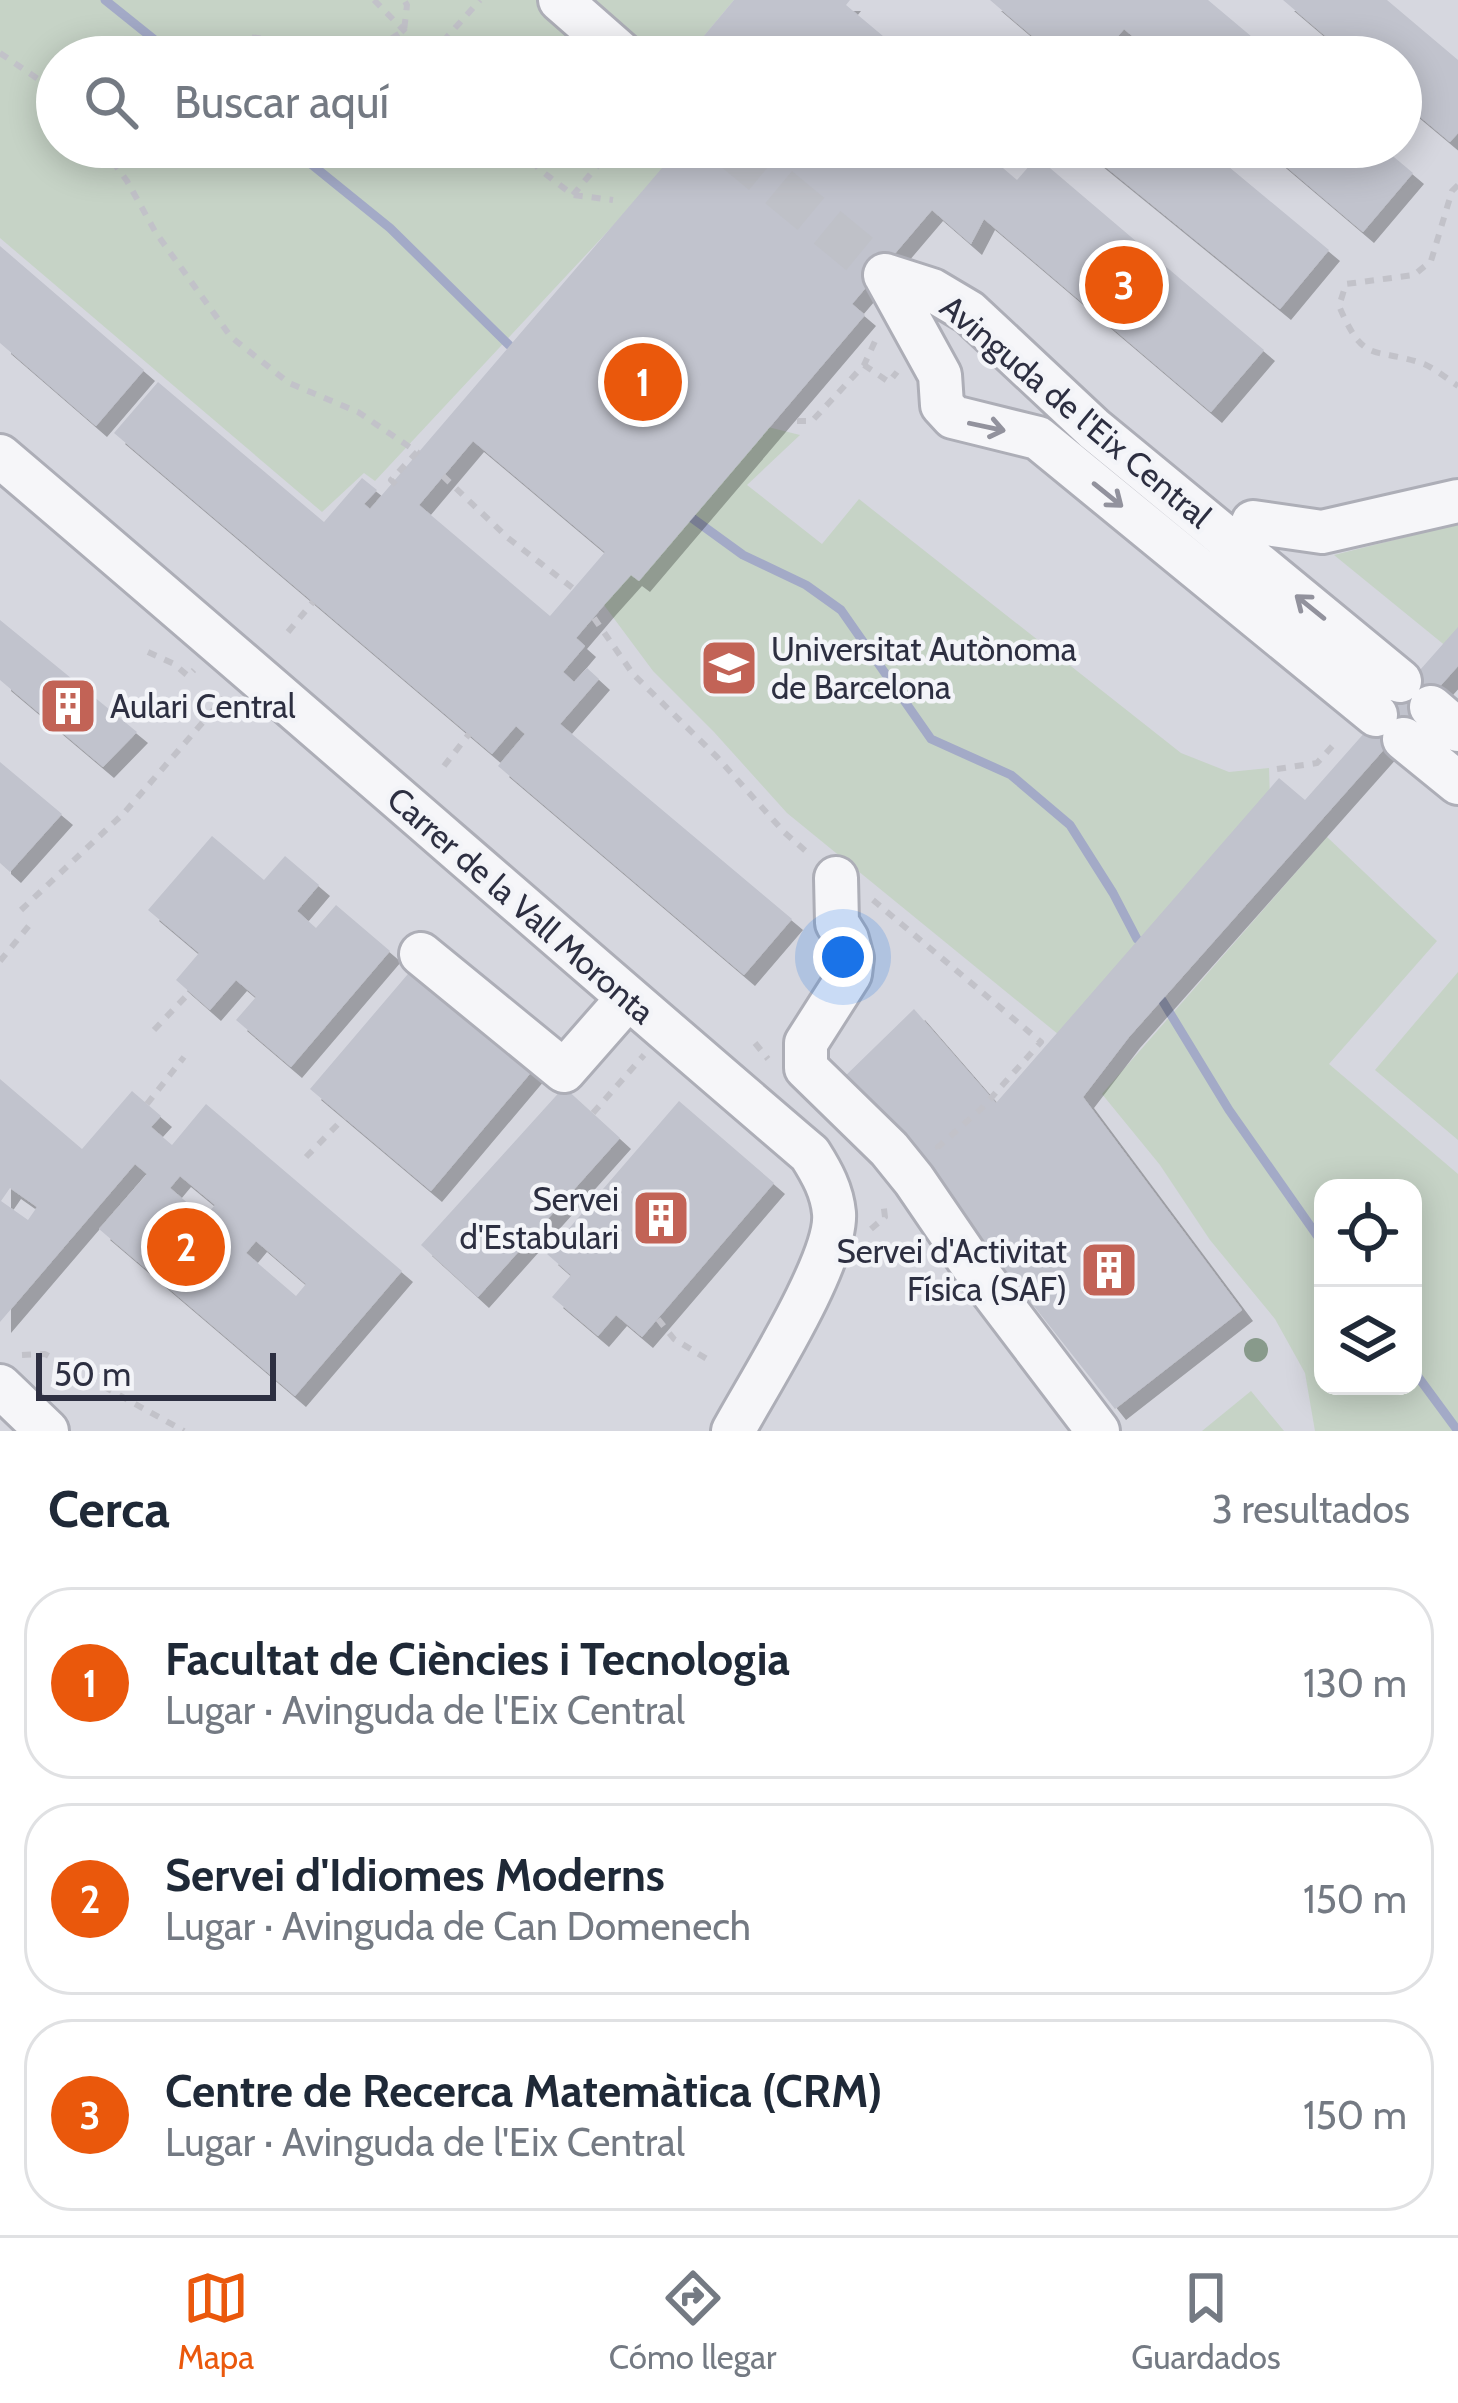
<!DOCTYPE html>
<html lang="es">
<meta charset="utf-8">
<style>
body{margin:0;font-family:Cabin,sans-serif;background:#f2f2f3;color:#1f2937}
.controls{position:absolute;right:36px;bottom:36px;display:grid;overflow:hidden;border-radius:24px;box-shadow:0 6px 30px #0003}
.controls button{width:108px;height:108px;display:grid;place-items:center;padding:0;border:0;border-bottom:3px solid #e0e1e3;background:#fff;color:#1f2937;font:60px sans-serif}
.scale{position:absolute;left:36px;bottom:30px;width:240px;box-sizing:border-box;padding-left:12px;border:6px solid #2d2f41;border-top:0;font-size:33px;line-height:42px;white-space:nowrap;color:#2d2f41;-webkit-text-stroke:9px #f3f4f8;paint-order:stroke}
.you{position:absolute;left:843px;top:957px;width:42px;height:42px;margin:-30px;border:9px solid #fff;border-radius:50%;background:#1a73e8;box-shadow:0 0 0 18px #1a73e833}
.badge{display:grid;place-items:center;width:78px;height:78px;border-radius:50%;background:#ea580c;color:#fff;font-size:39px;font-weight:700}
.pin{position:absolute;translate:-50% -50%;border:6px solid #fff;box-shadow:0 3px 12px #0006}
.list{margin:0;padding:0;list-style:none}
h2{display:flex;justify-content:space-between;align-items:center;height:156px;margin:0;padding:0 48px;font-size:51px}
h2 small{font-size:39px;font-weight:400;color:#747a83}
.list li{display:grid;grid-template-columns:78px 1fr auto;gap:36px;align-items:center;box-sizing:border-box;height:192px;margin:0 24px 24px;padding:0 24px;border:3px solid #e0e1e3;border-radius:48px}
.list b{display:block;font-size:45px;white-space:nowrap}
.list p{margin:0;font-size:39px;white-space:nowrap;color:#747a83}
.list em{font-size:39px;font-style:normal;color:#747a83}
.icon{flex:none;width:66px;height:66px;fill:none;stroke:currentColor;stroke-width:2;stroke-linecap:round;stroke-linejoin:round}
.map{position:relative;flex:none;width:1458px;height:1431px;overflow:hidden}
.search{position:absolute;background:#fff;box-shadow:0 6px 30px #0003;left:36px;right:36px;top:36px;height:132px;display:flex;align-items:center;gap:30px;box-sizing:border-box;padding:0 42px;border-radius:66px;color:#747a83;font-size:45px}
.sheet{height:804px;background:#fff}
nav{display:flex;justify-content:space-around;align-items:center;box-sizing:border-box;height:168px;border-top:3px solid #e0e1e3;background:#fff;font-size:33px;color:#747a83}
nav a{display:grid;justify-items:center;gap:6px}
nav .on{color:#ea580c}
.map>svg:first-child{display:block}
</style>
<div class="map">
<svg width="1458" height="1431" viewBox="0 0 1458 1431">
<defs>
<filter id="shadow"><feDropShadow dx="11" dy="11" stdDeviation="0" flood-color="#0004"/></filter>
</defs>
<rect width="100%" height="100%" fill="#e4e5ea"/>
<path fill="#d6d7df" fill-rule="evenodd" d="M 0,0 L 1458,0 L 1458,1431 L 0,1431 ZM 57,57 L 1401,57 L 1401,147 L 57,147 ZM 1323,1188 L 1413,1188 L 1413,1386 L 1323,1386 Z"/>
<path fill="#c6d3c6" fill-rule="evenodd" d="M 0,0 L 734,0 L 699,42 L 715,57 L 57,57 L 57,147 L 664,147 L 655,160 L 665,170 L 375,481 L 364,473 L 322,512 L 0,238 Z
M 760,425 L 800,435 L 747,485 L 822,544 L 859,499 L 1181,753 L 1229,772 L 1269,768 L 1270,801 L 1064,1039 L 787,813 L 714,732 L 653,671 L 598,597 Z
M 1458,524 L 1458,656 L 1334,555 Z
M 1327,837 L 1437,941 L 1329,1064 L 1458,1174 L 1458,1431 L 1315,1431 L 1305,1373 L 1275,1319 L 1210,1240 L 1160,1165 L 1102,1094 ZM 1323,1188 L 1413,1188 L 1413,1386 L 1323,1386 Z
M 1458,972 L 1458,1140 L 1375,1070 Z
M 1251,1391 L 1284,1431 L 1202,1431 Z"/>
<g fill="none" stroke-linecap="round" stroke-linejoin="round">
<path stroke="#a3aac7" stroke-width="9" d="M 105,0 L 176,57
M 290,147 L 390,228 L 509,345
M 692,518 L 743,555 L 806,585 L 841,610 L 931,739 L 1011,775 L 1070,825 L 1113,893 L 1137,939
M 1162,1000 L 1229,1110 L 1323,1244
M 1413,1370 L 1458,1431"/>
</g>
<path fill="#c1c3cd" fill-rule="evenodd" filter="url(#shadow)" d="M 734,0 L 850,0 L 846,5 L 908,57 L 715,57 L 698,43 Z
M 990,0 L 1208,0 L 1276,57 L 1157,57 L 1124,29 L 1101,57 L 1088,57 L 1073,45 L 1063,57 L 1025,57 L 1038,41 Z
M 1283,0 L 1387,0 L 1458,60 L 1458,133 L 1450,142 L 1401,101 L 1401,57 L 1350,57 Z
M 680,147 L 986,147 L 983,151 L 1017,180 L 1037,157 L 1264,350 L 1211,412 L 984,219 L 971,244 L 932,210 L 852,304 L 865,315 L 639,581 L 631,575 L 605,604 L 576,638 L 585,646 L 563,672 L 574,682 L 587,668 L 599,679 L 560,724 L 792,919 L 744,975 L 498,766 L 525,734 L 516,726 L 492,754 L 114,433 L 158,382 L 324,522 L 362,478 L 377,490 L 364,504 L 370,509 ZM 473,441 L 605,552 L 550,616 L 419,505 Z
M 1081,147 L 1205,147 L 1329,250 L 1280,309 Z
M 1263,147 L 1382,147 L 1413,173 L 1363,232 Z
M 0,246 L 144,370 L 96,426 L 0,343 Z
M 0,620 L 137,732 L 103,767 L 0,680 Z
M 1458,627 L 1458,666 L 1129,1037 L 1083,1097 L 1242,1310 L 1115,1409 L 974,1230 L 839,1082 L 914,1009 L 996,1103 L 1279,778 L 1305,800 Z
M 0,762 L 62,814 L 10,872 L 0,863 Z
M 212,836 L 264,880 L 285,856 L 319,885 L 297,911 L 316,928 L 336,905 L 390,951 L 291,1067 L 236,1020 L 256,997 L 236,980 L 210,1010 L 176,980 L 199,953 L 148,910 Z
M 419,961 L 539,1063 L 431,1191 L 310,1089 Z
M 0,1079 L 82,1149 L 132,1091 L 161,1116 L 151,1127 L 172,1145 L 206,1104 L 402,1271 L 295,1396 L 99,1229 L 147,1174 L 135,1164 L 0,1322 ZM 180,1176 L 215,1205 L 204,1217 L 170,1188 ZM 10,1188 L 37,1207 L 28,1220 L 1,1201 ZM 256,1241 L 306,1284 L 296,1296 L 246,1253 Z
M 564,1087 L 620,1138 L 478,1297 L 421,1245 Z
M 679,1101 L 774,1183 L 642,1337 L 616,1315 L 598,1336 L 552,1297 L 571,1275 L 547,1254 Z"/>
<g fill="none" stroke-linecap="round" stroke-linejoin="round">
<path stroke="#bfc1c8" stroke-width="42" stroke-dasharray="42 21" stroke-linecap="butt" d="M 730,147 L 885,275"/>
<defs>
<path id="minor" d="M 560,0 L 625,57
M 885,275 L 940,375 L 942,405 L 953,417 L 1038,438 L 1376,715
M 885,275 L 932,290 L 969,312 L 1094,429 L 1400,681
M 0,456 C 272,687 539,922 810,1154 C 822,1173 832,1191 834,1213 C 838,1260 758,1385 733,1431
M 1253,522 L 1322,532 L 1458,501
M 1431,707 L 1458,730
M 1404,739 L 1458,783
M 836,878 L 837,923 L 847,939 L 852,958 L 850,974 L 806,1043 L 806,1068 L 889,1149 L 914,1180 L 972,1265 L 1098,1431
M 421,954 L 564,1071 L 628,998
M 0,1386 L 47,1431"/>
</defs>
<use href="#minor" stroke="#adaeb7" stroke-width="48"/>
<path stroke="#c2c2c9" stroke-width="6" stroke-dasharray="9 9" stroke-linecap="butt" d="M 374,0 L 430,57
M 0,53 L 57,92
M 431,55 L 480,0
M 223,57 L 248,37 C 285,40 326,56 362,53 C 375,51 391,38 404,31 L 407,5 L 404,0
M 541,57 L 549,47
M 102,147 L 127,181 L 156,233 L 231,337 L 289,383 L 358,412 L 417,452 L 391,480 L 401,490
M 521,147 L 539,169 L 573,195 L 613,200
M 1458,185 L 1452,191 L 1431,261 L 1414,275 L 1346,284 L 1339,306 C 1365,366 1372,346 1424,364 C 1436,369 1447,379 1458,386
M 573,195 L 613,147
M 864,365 L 889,382 L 897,372
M 797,421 L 812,421 L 864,365 L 877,337
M 443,476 L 508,538 L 574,589
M 594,618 L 633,674 L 717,757 L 784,832 L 809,854
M 288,632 L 313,602
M 148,652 L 174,664 L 188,676 L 194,670
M 444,766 L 469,734
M 1277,769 L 1317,763 L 1338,740
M 873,900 L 1041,1042 L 982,1108 L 938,1147 L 940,1150
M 21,910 L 124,813 L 224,698
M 0,961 L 32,922
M 154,1030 L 190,992
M 755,1043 L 768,1059
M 147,1104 L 184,1057
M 593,1113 L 644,1055
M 306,1157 L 344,1118
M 871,1229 L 885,1217 L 883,1201
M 658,1319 L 674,1339 L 707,1359
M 22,1355 L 45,1354 L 184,1431"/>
<use href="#minor" stroke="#f6f6f9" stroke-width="42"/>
</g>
<circle fill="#889a8b" cx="1256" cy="1350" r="12"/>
<defs><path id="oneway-shaft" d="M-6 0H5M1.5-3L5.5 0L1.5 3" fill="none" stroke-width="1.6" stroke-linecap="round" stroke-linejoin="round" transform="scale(3)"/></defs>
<g stroke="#92929d">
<use href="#oneway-shaft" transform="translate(987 427) rotate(12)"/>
<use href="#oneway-shaft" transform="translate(1108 495) rotate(39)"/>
<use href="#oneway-shaft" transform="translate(1310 607) rotate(-141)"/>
</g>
<defs>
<symbol id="university-square" viewBox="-11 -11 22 22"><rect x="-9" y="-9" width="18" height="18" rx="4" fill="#c26356" stroke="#f3f4f8"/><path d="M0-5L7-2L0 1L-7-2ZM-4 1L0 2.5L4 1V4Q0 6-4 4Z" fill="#fff"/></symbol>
<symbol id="building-square" viewBox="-11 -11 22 22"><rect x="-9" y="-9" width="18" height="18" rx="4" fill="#c26356" stroke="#f3f4f8"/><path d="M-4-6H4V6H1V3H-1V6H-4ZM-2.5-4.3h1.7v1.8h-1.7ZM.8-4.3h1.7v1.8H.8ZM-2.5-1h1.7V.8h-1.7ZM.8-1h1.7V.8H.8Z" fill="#fff"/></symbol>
</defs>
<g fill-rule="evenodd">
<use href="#university-square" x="696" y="635" width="66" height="66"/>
<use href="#building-square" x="35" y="673" width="66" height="66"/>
<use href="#building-square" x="628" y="1185" width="66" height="66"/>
<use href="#building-square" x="1076" y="1237" width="66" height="66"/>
</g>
<g text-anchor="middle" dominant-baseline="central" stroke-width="9" stroke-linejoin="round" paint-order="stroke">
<g font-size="33" fill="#2d2f41" stroke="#f3f4f8">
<text transform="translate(1076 411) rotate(40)">Avinguda de l'Eix Central</text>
<text transform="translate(521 905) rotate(41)">Carrer de la Vall Moronta</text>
</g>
<g font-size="33" fill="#2d2f41" stroke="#f3f4f8" text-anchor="start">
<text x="771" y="649">Universitat Autònoma<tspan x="771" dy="38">de Barcelona</tspan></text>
<text x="110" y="706">Aulari Central</text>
<text x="619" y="1199" text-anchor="end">Servei<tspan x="619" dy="38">d'Estabulari</tspan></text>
<text x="1067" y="1251" text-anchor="end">Servei d'Activitat<tspan x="1067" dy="38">Física (SAF)</tspan></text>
</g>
</g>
</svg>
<div class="controls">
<button><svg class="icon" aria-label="locate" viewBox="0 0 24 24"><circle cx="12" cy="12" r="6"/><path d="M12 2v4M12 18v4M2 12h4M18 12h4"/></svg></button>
<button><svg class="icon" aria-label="layers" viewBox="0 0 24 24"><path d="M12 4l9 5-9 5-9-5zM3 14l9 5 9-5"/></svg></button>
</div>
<div class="scale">50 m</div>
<div class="you"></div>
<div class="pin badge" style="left:643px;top:382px">1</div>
<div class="pin badge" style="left:186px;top:1247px">2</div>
<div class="pin badge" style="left:1124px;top:285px">3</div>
<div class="search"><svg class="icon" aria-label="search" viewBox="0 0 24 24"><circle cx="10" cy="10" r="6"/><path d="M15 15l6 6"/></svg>Buscar aquí</div>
</div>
<section class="sheet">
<h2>Cerca<small>3 resultados</small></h2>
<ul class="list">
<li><span class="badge">1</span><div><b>Facultat de Ciències i Tecnologia</b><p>Lugar · Avinguda de l'Eix Central</p></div><em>130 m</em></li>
<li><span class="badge">2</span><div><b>Servei d'Idiomes Moderns</b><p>Lugar · Avinguda de Can Domenech</p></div><em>150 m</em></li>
<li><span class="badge">3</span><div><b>Centre de Recerca Matemàtica (CRM)</b><p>Lugar · Avinguda de l'Eix Central</p></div><em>150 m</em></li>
</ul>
</section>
<nav>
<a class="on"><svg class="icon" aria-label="map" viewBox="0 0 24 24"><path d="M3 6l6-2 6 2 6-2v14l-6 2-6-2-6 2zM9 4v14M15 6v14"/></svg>Mapa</a>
<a><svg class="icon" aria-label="directions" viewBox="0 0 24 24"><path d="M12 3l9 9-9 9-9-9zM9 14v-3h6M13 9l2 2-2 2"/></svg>Cómo llegar</a>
<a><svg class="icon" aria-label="saved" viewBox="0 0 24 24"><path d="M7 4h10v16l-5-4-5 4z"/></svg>Guardados</a>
</nav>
